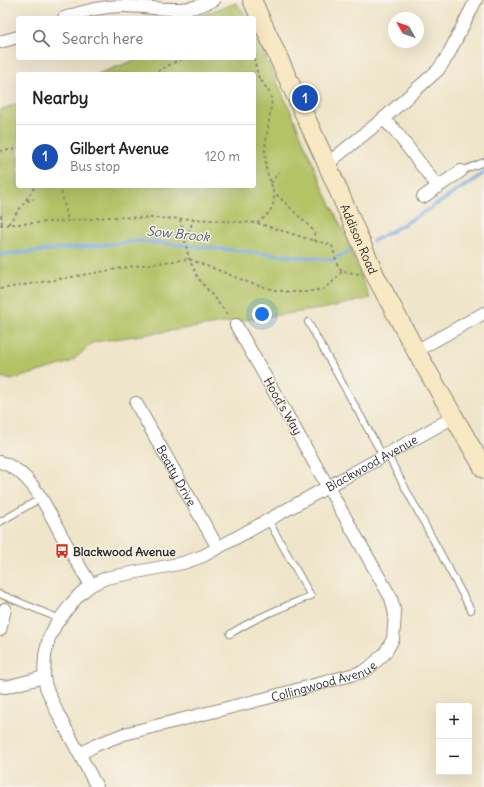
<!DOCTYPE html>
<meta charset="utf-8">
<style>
body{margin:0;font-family:Delius,sans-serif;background:#f6f6f6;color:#222}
.controls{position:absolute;right:12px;bottom:12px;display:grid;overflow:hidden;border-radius:4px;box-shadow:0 4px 16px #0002}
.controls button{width:36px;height:36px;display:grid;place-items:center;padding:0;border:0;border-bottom:1px solid #e0e0e0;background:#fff;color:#222;font:20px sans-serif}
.compass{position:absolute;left:388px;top:12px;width:36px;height:36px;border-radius:50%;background:#fff;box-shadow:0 4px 16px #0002;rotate:310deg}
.you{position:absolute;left:262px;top:314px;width:14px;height:14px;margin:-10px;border:3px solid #fff;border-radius:50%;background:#1a73e8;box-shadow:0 0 0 6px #1a73e833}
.badge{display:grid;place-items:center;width:26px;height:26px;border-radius:50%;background:#111827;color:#fff;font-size:13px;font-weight:700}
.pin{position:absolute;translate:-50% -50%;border:2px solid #fff;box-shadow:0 1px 4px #0006}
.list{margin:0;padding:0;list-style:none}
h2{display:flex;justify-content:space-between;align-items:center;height:52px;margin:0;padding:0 16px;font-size:17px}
h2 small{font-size:13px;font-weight:400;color:#767676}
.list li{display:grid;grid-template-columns:26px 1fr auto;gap:12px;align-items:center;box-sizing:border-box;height:64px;padding:0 16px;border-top:1px solid #e0e0e0}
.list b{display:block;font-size:15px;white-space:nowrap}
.list p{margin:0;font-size:13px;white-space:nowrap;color:#767676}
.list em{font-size:13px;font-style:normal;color:#767676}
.icon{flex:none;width:22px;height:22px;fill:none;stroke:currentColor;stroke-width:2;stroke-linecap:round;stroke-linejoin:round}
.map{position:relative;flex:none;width:484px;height:787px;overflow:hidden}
.search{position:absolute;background:#fff;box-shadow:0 4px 16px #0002;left:16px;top:16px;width:240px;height:44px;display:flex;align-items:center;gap:10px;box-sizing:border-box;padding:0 14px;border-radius:4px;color:#767676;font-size:15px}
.panel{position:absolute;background:#fff;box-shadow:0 4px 16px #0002;left:16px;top:72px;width:240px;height:116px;border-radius:4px}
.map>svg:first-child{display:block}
</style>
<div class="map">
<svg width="484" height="787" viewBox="0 0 484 787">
<rect width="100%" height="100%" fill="#f7f3e8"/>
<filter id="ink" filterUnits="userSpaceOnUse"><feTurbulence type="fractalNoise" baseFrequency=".025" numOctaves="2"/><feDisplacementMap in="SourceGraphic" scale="8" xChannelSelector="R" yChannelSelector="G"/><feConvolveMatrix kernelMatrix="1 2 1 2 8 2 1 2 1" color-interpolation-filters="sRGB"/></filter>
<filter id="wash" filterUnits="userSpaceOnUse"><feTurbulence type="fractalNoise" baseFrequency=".012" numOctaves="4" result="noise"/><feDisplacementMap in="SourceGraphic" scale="16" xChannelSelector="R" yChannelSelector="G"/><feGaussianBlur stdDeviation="0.9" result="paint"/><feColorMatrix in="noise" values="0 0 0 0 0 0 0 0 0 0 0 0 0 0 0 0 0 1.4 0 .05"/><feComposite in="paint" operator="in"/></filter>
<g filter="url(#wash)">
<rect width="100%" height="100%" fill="#efe5ca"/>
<path fill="#b3c366" stroke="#6f7748" d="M 236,3 L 245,14 L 247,18 L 192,18 Z
M 254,33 L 292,114 L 324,190 L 348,241 L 357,267 L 370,298 L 327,308 L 94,342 L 71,362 L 11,380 L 0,377 L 0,110 L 18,103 L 18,186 L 254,186 L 254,74 L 97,74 L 141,58 L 254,58 Z"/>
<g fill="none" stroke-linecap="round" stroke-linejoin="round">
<path stroke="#7aaae4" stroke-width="3.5" d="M 373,241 C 411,222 448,197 484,173
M 0,255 L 140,241 L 332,260 L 352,250"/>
</g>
</g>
<g filter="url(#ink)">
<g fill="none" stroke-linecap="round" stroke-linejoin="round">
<defs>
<path id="lane" d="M 461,171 L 484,162
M 308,322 L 383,456
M 387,454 L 471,610
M 0,522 L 41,498
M 0,594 L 60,619
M 230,634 C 255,618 283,607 311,596 L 268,520"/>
<g id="street">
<path d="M 64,18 C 83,11 103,6 124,6 C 142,6 161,10 179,9 C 191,9 203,5 214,0"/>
<path d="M 0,42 L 18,37"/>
<path d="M 383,119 L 394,129 L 438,187"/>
<path d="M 327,164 L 383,119 L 438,70 L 447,57 L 476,0"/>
<path d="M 423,197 L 461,171"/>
<path d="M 416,351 L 484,313"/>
<path id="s1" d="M 136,403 L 218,548"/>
<path d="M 0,462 C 33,471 49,513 64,540 C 73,556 82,570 91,585"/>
<path d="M 0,630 L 5,609"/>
<path d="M 0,686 L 6,687 L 44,677"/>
<path id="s2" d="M 80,754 L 96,745 L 124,734 L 267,698 L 362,672 L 369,668 L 385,653 L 393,639 L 395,614 L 391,598 C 340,507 288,416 236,325"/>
<path id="s3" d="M 97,787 L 57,712 L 46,687 L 44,677 L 45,655 L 49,638 L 56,624 L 72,603 L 80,594 L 91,585 L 106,578 L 183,563 L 203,556 L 454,417"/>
</g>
<g id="secondary">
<path id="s4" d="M 252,0 L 327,164 L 376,277 L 416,351 L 484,469"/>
</g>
</defs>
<use href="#lane" stroke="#8d887a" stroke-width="8"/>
<use href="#street" stroke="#8d887a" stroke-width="14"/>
<use href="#secondary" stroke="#8d887a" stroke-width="20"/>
<path stroke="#8d887a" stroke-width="2" stroke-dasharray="3 3" stroke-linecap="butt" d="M 254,58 L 258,76 L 269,92 L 272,100 L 265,148 L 266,170 L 271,183 L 273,191 L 314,231 L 315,241
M 152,74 L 175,62 L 186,58
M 0,151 L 18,149
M 271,183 L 277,174 L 280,172
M 60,186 L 68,221
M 27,201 L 34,199
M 1,215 L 2,224
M 180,219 L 185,240 L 194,219
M 257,223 C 268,216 277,205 273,192
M 8,224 L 25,202 L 35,186
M 0,225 L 68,221 L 110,217 L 194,219 L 257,223 L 315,241 L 332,245 L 337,264 L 342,271 L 359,274
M 185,240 L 189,259 L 198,278 L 229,316
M 0,289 L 135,266 L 189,259 L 228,274 L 250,283 L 275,290 L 290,292 L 306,292 L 323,289 L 335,280 L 342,271"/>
<use href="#lane" stroke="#fff" stroke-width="6"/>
<use href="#street" stroke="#fff" stroke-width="12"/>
<use href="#secondary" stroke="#f8e8c3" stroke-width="18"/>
</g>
</g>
<defs>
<symbol id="bus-bare" viewBox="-9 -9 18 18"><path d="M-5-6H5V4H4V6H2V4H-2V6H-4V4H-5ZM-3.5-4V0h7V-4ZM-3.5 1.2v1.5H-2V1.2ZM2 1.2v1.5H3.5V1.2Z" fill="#c8321e" stroke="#f7f3e8" stroke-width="2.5" paint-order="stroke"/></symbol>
</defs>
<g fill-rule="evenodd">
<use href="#bus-bare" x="52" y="541" width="20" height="20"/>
</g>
<g text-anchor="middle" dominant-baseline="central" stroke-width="3" stroke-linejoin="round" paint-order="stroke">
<g font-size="12" fill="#2b2b2b" stroke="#f7f3e8">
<text stroke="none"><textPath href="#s4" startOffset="262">Addison Road</textPath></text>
<text transform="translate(283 406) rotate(60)">Hood's Way</text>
<text stroke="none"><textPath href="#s3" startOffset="539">Blackwood Avenue</textPath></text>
<text stroke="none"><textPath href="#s1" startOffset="83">Beatty Drive</textPath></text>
<text stroke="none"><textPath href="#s2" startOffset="255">Collingwood Avenue</textPath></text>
</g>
<g font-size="12" font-weight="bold" fill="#2b2b2b" stroke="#f7f3e8" text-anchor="start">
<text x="73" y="551">Blackwood Avenue</text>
</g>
<g font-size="13" font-style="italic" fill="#47576c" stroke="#f7f3e8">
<text transform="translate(178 234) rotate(6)">Sow Brook</text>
</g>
</g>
</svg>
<div class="controls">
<button>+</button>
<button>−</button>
</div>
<svg class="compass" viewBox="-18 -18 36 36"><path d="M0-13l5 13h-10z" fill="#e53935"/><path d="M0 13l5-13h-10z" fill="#767676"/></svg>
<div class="you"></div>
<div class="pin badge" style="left:305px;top:98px;background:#1a4fb4">1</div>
<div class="search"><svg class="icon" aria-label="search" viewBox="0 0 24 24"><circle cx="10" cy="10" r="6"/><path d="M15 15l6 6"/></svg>Search here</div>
<section class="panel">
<h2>Nearby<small></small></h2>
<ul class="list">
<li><span class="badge" style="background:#1a4fb4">1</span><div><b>Gilbert Avenue</b><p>Bus stop</p></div><em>120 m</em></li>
</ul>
</section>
</div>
